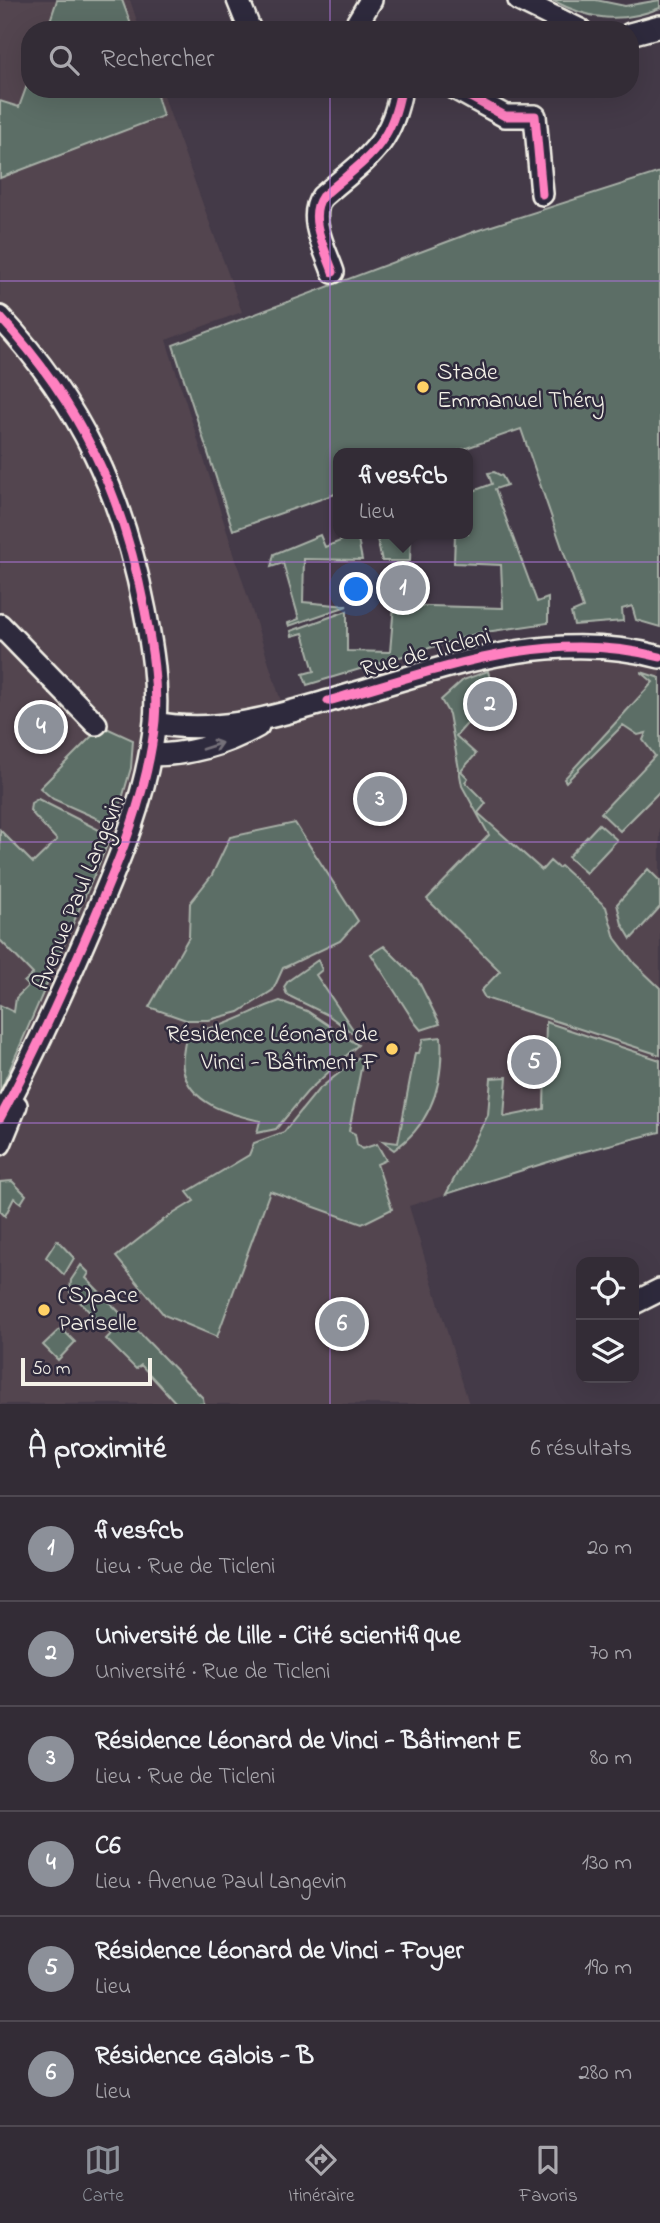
<!DOCTYPE html>
<html lang="fr">
<meta charset="utf-8">
<style>
body{margin:0;font-family:"Indie Flower",sans-serif;background:#3b343e;color:#f1f3f6}
.controls{position:absolute;right:21px;bottom:21px;display:grid;overflow:hidden;border-radius:14px;box-shadow:0 7px 28px #0002}
.controls button{width:63px;height:63px;display:grid;place-items:center;padding:0;border:0;border-bottom:2px solid #4e4851;background:#332c36;color:#f1f3f6;font:35px sans-serif}
.scale{position:absolute;left:21px;bottom:18px;width:131px;box-sizing:border-box;padding-left:7px;border:4px solid #f4f1e8;border-top:0;font-size:19px;line-height:24px;white-space:nowrap;color:#f4f1e8;-webkit-text-stroke:5px #2f2a3d;paint-order:stroke}
.you{position:absolute;left:357px;top:590px;width:24px;height:24px;margin:-18px;border:5px solid #fff;border-radius:50%;background:#1a73e8;box-shadow:0 0 0 10px #1a73e833}
.badge{display:grid;place-items:center;width:46px;height:46px;border-radius:50%;background:#8c9099;color:#fff;font-size:23px;font-weight:700}
.pin{position:absolute;translate:-50% -50%;border:4px solid #fff;box-shadow:0 2px 7px #0006}
.popup{position:absolute;left:333px;top:448px;width:140px;height:91px;box-sizing:border-box;display:grid;place-content:center;border-radius:14px;background:#332c36;filter:drop-shadow(0 2px 5px #0005);font-size:23px;white-space:nowrap;color:#a9a7ad}
.popup b{font-size:26px;color:#f1f3f6}
.popup::after{content:'';position:absolute;left:50%;top:100%;margin-left:-14px;border:14px solid transparent;border-top-color:#332c36}
.list{margin:0;padding:0;list-style:none}
h2{display:flex;justify-content:space-between;align-items:center;height:91px;margin:0;padding:0 28px;font-size:30px}
h2 small{font-size:23px;font-weight:400;color:#a9a7ad}
.list li{display:grid;grid-template-columns:46px 1fr auto;gap:21px;align-items:center;box-sizing:border-box;height:105px;padding:0 28px;border-top:2px solid #4e4851}
.list b{display:block;font-size:26px;white-space:nowrap}
.list p{margin:0;font-size:23px;white-space:nowrap;color:#a9a7ad}
.list em{font-size:23px;font-style:normal;color:#a9a7ad}
.icon{flex:none;width:38px;height:38px;fill:none;stroke:currentColor;stroke-width:2;stroke-linecap:round;stroke-linejoin:round}
.map{position:relative;flex:none;width:660px;height:1404px;overflow:hidden}
.search{position:absolute;background:#332c36;box-shadow:0 7px 28px #0002;left:21px;right:21px;top:21px;height:77px;display:flex;align-items:center;gap:18px;box-sizing:border-box;padding:0 24px;border-radius:28px;color:#a9a7ad;font-size:26px}
.sheet{height:721px;background:#332c36}
nav{display:flex;justify-content:space-around;align-items:center;box-sizing:border-box;height:98px;border-top:2px solid #4e4851;background:#332c36;font-size:19px;color:#a9a7ad}
nav a{display:grid;justify-items:center;gap:4px}
nav .on{color:#8c9099}
.map>svg:first-child{display:block}
</style>
<div class="map">
<svg width="660" height="1404" viewBox="0 0 660 1404">
<rect width="100%" height="100%" fill="#443a48"/>
<filter id="ink" filterUnits="userSpaceOnUse"><feTurbulence type="fractalNoise" baseFrequency=".0143" numOctaves="2"/><feDisplacementMap in="SourceGraphic" scale="14" xChannelSelector="R" yChannelSelector="G"/><feConvolveMatrix kernelMatrix="1 2 1 2 8 2 1 2 1" color-interpolation-filters="sRGB"/></filter>
<g filter="url(#ink)">
<path fill="#52454f" d="M 0,0 L 130,0 L 140,30 L 30,30 L 30,89 L 161,89 L 242,312 L 166,340 L 285,714 L 496,654 L 660,657 L 660,1132 L 574,1154 L 409,1206 L 469,1404 L 0,1404 Z"/>
<path fill="#5b6e66" stroke="#a8b0a7" stroke-width="2" d="M 57,0 L 122,0 L 133,30 L 47,30 Z
M 552,0 L 596,0 L 625,6 L 660,0 L 660,8 C 621,24 589,20 552,0 Z
M 30,77 L 30,89 L 155,89 L 163,116 L 0,178 L 0,101 L 19,107 Z
M 660,172 L 660,627 L 636,620 L 632,606 L 622,609 L 623,621 L 574,625 L 571,613 L 583,608 L 521,429 L 452,453 L 338,453 L 338,493 L 233,530 L 173,345 L 476,231 Z
M 494,472 L 502,476 L 507,485 L 495,489 L 537,602 L 548,598 L 548,623 L 479,633 L 307,685 L 303,674 L 314,671 L 303,633 L 292,636 L 291,631 L 347,611 L 347,651 L 390,652 L 394,605 L 503,608 L 501,565 L 454,563 L 455,534 L 468,534 L 468,493 L 492,484 L 488,473 Z
M 350,534 L 357,534 L 362,560 L 304,559 L 303,602 L 347,606 L 289,626 L 288,623 L 299,619 L 283,563 L 271,567 L 274,554 L 320,535 L 325,547 L 351,537 Z
M 376,534 L 411,534 L 410,561 L 382,561 Z
M 488,671 L 494,694 L 456,736 L 476,754 L 461,771 L 468,778 L 465,782 L 486,803 L 478,813 L 542,870 L 550,861 L 558,868 L 561,866 L 606,907 L 615,938 L 635,964 L 660,988 L 660,1055 L 485,998 L 481,991 L 500,971 L 427,899 L 489,835 L 462,786 L 449,714 L 441,700 L 463,680 Z
M 641,672 L 660,678 L 660,791 L 620,831 L 601,813 L 655,756 L 643,740 L 646,733 L 638,735 L 623,725 L 566,782 L 564,779 L 653,682 Z
M 102,726 L 133,740 L 131,768 L 114,826 L 53,799 L 40,788 Z
M 38,799 L 111,836 L 0,1092 L 0,1005 L 14,1012 L 16,998 L 28,986 L 24,982 L 33,974 L 0,940 L 0,830 L 33,863 L 57,840 L 30,811 L 31,803 Z
M 295,823 L 358,921 L 340,941 L 283,968 L 273,990 L 239,1012 L 209,1020 L 186,1020 L 149,1007 L 189,937 L 190,903 L 212,875 L 230,837 Z
M 599,824 L 617,840 L 586,873 L 568,857 Z
M 648,869 L 660,881 L 660,907 L 631,939 L 622,924 L 617,904 Z
M 384,946 L 418,980 L 440,1024 L 421,1030 L 415,1023 L 371,954 Z
M 318,960 L 322,970 L 316,975 L 359,1038 L 328,1015 L 287,995 L 284,987 L 288,981 Z
M 280,1001 L 307,1011 L 358,1045 L 307,1092 L 276,1129 L 257,1133 L 260,1121 C 231,1114 189,1105 183,1068 C 181,1056 186,1041 187,1029 C 221,1033 249,1011 280,1001 Z
M 546,1022 L 660,1060 L 660,1132 L 574,1154 L 446,1194 L 488,1115 L 491,1078 L 507,1077 L 504,1117 L 544,1109 Z
M 441,1037 C 444,1082 432,1123 394,1150 L 382,1141 L 398,1143 L 415,1053 L 419,1053 L 423,1039 Z
M 364,1053 L 349,1131 L 355,1134 L 357,1145 L 362,1149 L 377,1144 L 386,1160 L 377,1164 L 392,1209 L 362,1224 L 270,1191 L 217,1337 L 164,1315 L 116,1257 L 163,1220 L 194,1201 L 187,1192 L 249,1155 L 254,1143 L 284,1132 L 318,1090 Z
M 12,1181 L 26,1195 L 21,1203 L 14,1198 L 5,1216 L 0,1211 L 0,1182 Z
M 57,1240 L 74,1258 L 64,1275 L 46,1257 Z
M 81,1265 L 89,1273 L 86,1278 L 203,1398 L 204,1404 L 177,1404 L 141,1365 L 136,1369 L 106,1339 L 111,1334 L 70,1292 L 71,1280 Z
M 61,1328 L 75,1342 L 58,1360 L 43,1345 Z"/>
<g fill="none" stroke-linecap="round" stroke-linejoin="round">
<defs>
<path id="minor" d="M 238,0 L 250,30
M 519,0 L 580,30
M 353,30 L 371,0
M 630,34 L 660,26
M 456,89 L 505,116 L 535,116 L 542,194
M 333,272 C 326,251 307,218 322,197 C 364,160 391,148 401,89
M 0,317 C 81,404 123,496 145,611 C 152,647 158,685 155,721 C 147,800 115,870 84,942 C 58,1002 31,1061 0,1118
M 0,625 L 96,724
M 155,723 C 213,734 266,719 322,703 C 432,672 544,626 660,657
M 150,755 C 189,755 224,745 258,726
M 0,1144 L 16,1105
M 634,1303 L 660,1290"/>
</defs>
<use href="#minor" stroke="#f4f1e8" stroke-width="26"/>
<use href="#minor" stroke="#2f2a3d" stroke-width="21"/>
<defs>
<path id="cycleway" d="M 456,89 L 505,116 L 535,116 L 542,194
M 333,272 C 326,251 307,218 322,197 C 364,160 391,148 401,89
M 0,317 C 81,404 123,496 145,611 C 152,647 158,685 155,721 C 147,800 115,870 84,942 C 58,1002 31,1061 0,1118
M 328,701 C 437,670 546,627 660,657"/>
</defs>
<use href="#cycleway" stroke="#2f2a3d" stroke-width="13"/>
<use href="#cycleway" stroke="#ff80c0" stroke-width="9"/>
</g>
<defs><path id="oneway-shaft" d="M-6 0H5M1.5-3L5.5 0L1.5 3" fill="none" stroke-width="1.6" stroke-linecap="round" stroke-linejoin="round" transform="scale(1.75)"/></defs>
<use stroke="#747079" href="#oneway-shaft" transform="translate(212 746) rotate(-18)"/>
</g>
<path fill="none" stroke="#a571cd" stroke-width="2" stroke-opacity="0.55" d="M 330,0 L 330,30M 330,89 L 330,1404M 0,281 L 660,281M 0,562 L 660,562M 0,842 L 660,842M 0,1123 L 660,1123"/>
<g fill="#ffd166" stroke="#2f2a3d" stroke-width="2.5">
<circle cx="423" cy="387" r="7"/>
<circle cx="392" cy="1049" r="7"/>
<circle cx="44" cy="1310" r="7"/>
</g>
<g text-anchor="middle" dominant-baseline="central" stroke-width="5" stroke-linejoin="round" paint-order="stroke">
<g font-size="24" fill="#f4f1e8" stroke="#2f2a3d" text-anchor="start">
<text x="437" y="373">Stade<tspan x="437" dy="28">Emmanuel Théry</tspan></text>
<text x="378" y="1035" text-anchor="end">Résidence Léonard de<tspan x="378" dy="28">Vinci - Bâtiment F</tspan></text>
<text x="58" y="1296">(S)pace<tspan x="58" dy="28">Pariselle</tspan></text>
</g>
<g font-size="24" fill="#f4f1e8" stroke="#2f2a3d">
<text transform="translate(426 654) rotate(-15)">Rue de Ticleni</text>
<text transform="translate(80 893) rotate(-68)">Avenue Paul Langevin</text>
</g>
</g>
</svg>
<div class="controls">
<button><svg class="icon" aria-label="locate" viewBox="0 0 24 24"><circle cx="12" cy="12" r="6"/><path d="M12 2v4M12 18v4M2 12h4M18 12h4"/></svg></button>
<button><svg class="icon" aria-label="layers" viewBox="0 0 24 24"><path d="M12 4l9 5-9 5-9-5zM3 14l9 5 9-5"/></svg></button>
</div>
<div class="scale">50 m</div>
<div class="you"></div>
<div class="pin badge" style="left:403px;top:588px">1</div>
<div class="popup"><b>fivesfcb</b>Lieu</div>
<div class="pin badge" style="left:490px;top:704px">2</div>
<div class="pin badge" style="left:380px;top:799px">3</div>
<div class="pin badge" style="left:41px;top:727px">4</div>
<div class="pin badge" style="left:534px;top:1062px">5</div>
<div class="pin badge" style="left:342px;top:1324px">6</div>
<div class="search"><svg class="icon" aria-label="search" viewBox="0 0 24 24"><circle cx="10" cy="10" r="6"/><path d="M15 15l6 6"/></svg>Rechercher</div>
</div>
<section class="sheet">
<h2>À proximité<small>6 résultats</small></h2>
<ul class="list">
<li><span class="badge">1</span><div><b>fivesfcb</b><p>Lieu · Rue de Ticleni</p></div><em>20 m</em></li>
<li><span class="badge">2</span><div><b>Université de Lille ‐ Cité scientifique</b><p>Université · Rue de Ticleni</p></div><em>70 m</em></li>
<li><span class="badge">3</span><div><b>Résidence Léonard de Vinci - Bâtiment E</b><p>Lieu · Rue de Ticleni</p></div><em>80 m</em></li>
<li><span class="badge">4</span><div><b>C6</b><p>Lieu · Avenue Paul Langevin</p></div><em>130 m</em></li>
<li><span class="badge">5</span><div><b>Résidence Léonard de Vinci - Foyer</b><p>Lieu</p></div><em>190 m</em></li>
<li><span class="badge">6</span><div><b>Résidence Galois - B</b><p>Lieu</p></div><em>280 m</em></li>
</ul>
</section>
<nav>
<a class="on"><svg class="icon" aria-label="map" viewBox="0 0 24 24"><path d="M3 6l6-2 6 2 6-2v14l-6 2-6-2-6 2zM9 4v14M15 6v14"/></svg>Carte</a>
<a><svg class="icon" aria-label="directions" viewBox="0 0 24 24"><path d="M12 3l9 9-9 9-9-9zM9 14v-3h6M13 9l2 2-2 2"/></svg>Itinéraire</a>
<a><svg class="icon" aria-label="saved" viewBox="0 0 24 24"><path d="M7 4h10v16l-5-4-5 4z"/></svg>Favoris</a>
</nav>
